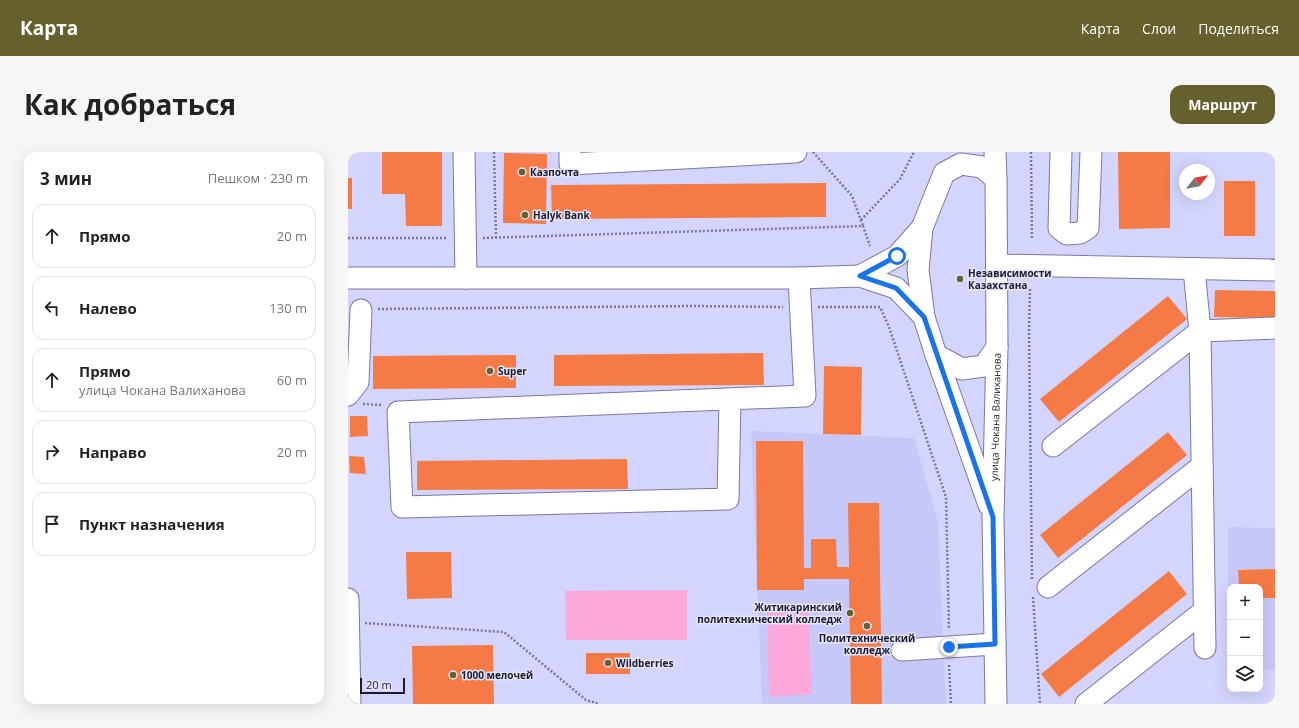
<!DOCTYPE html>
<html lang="ru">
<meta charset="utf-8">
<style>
body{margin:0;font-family:"Open Sans",sans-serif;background:#f6f6f6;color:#222}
.controls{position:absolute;right:12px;bottom:12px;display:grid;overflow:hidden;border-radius:8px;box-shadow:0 4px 16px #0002}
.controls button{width:36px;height:36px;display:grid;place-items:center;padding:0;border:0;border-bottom:1px solid #e0e0e0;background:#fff;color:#222;font:20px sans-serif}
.compass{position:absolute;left:831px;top:12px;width:36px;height:36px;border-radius:50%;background:#fff;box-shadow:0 4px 16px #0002;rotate:59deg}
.scale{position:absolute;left:12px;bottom:10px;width:45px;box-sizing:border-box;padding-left:4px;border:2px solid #1b1b2a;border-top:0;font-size:11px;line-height:14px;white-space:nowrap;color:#1b1b2a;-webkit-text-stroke:3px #e2e4fd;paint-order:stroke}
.stop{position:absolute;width:12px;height:12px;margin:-9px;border:3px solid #1a73e8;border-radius:50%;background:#fff}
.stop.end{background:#1a73e8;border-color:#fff;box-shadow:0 1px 4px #0008}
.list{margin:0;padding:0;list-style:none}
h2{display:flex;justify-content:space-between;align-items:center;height:52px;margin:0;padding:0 16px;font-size:17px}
h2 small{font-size:13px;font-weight:400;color:#767676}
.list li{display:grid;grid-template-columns:26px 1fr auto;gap:12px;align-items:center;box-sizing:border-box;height:64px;margin:0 8px 8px;padding:0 8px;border:1px solid #e0e0e0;border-radius:12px}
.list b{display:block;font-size:15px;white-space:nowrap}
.list p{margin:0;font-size:13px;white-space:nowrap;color:#767676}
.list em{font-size:13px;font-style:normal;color:#767676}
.icon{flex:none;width:22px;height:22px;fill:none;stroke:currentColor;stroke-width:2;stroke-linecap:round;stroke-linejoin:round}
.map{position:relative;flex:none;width:927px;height:552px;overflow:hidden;border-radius:12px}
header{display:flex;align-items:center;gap:24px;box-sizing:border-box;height:56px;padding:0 20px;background:#66602c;color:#fff}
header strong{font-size:19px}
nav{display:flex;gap:22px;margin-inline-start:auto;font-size:14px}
.intro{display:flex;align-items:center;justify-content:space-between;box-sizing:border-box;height:96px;padding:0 24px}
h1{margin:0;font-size:28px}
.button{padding:10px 18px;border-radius:12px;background:#66602c;color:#fff;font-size:14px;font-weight:700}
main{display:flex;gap:24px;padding:0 24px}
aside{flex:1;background:#fff;border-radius:12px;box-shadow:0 4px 16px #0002}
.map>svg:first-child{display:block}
</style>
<header>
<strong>Карта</strong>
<nav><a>Карта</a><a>Слои</a><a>Поделиться</a></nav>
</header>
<div class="intro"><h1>Как добраться</h1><a class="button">Маршрут</a></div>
<main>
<aside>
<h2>3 мин<small>Пешком · 230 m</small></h2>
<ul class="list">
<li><svg class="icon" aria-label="ahead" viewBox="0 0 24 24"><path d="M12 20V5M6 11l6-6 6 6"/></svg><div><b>Прямо</b></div><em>20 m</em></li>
<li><svg class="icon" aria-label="left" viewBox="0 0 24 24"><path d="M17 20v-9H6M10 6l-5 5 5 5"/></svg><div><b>Налево</b></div><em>130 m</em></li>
<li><svg class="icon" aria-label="ahead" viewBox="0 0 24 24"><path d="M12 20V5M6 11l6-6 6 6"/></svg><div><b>Прямо</b><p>улица Чокана Валиханова</p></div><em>60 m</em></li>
<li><svg class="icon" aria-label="right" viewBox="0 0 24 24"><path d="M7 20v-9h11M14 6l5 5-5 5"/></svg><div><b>Направо</b></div><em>20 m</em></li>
<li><svg class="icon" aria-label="arrive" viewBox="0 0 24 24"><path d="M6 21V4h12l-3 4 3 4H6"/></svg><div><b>Пункт назначения</b></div></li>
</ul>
</aside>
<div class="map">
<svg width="927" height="552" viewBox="0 0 927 552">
<rect width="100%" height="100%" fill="#d3d5fe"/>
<path fill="#c6c9f8" d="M 403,279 L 566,286 L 590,370 L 598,552 L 414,552 Z
M 880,375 L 927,376 L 927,518 L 912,518 L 912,435 L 882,435 L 882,517 L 880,517 Z"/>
<path fill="#fba8db" d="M 339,438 L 339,488 L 218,488 L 217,439 Z
M 419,455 L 460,455 L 464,542 L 421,545 Z"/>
<path fill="#f57a45" d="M 34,0 L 94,0 L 94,74 L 58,74 L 57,42 L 34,42 Z
M 770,0 L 822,0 L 822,76 L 771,77 Z
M 156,1 L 199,2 L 198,72 L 155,71 Z
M 0,26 L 4,26 L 4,57 L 0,57 Z
M 876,29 L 907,29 L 907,84 L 876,84 Z
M 478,31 L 478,65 L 204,67 L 203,33 Z
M 867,138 L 927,139 L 927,166 L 866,165 Z
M 820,144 L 839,167 L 711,270 L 692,247 Z
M 415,201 L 416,233 L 206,234 L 206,203 Z
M 168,203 L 168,236 L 25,237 L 25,204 Z
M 476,214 L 514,215 L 513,283 L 475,282 Z
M 2,264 L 19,264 L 20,284 L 2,285 Z
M 820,280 L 839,303 L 710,406 L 692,383 Z
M 408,289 L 455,289 L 456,416 L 463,416 L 463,387 L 488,387 L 489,415 L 501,415 L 500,351 L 531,351 L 534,552 L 503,552 L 501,427 L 456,427 L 456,438 L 409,438 Z
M 1,304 L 16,305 L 18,322 L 2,321 Z
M 279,307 L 280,337 L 69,338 L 69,309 Z
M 58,400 L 103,400 L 104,446 L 59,447 Z
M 927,417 L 927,446 L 912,446 L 912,435 L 891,435 L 890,418 Z
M 821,419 L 839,442 L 711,545 L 693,522 Z
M 145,493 L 146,552 L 65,552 L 64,494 Z
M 238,501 L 282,501 L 282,522 L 238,522 Z"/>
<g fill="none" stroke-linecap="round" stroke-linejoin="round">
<defs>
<g id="minor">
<path d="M 116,0 L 118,126"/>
<path d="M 222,0 L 222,12 L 448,0"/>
<path d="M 647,0 L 648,27"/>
<path d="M 713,0 L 711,76 L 719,82 L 732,81 L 740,76 L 743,0"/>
<path d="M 613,12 L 634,15 L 648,27 L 649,195 L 636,214 L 614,217 L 588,203 L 576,165 L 570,118 L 574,76 L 596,21 Z"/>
<path d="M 649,113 L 927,118"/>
<path d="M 846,117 L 852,179 L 857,496"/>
<path d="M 512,124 L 549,104 L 574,76"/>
<path d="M 0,126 L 451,126 L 512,124 L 548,136 L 576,165"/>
<path d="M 588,203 L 641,353"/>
<path d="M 0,243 L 10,230 L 13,158"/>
<path d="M 382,247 L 380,347 L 54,355 L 50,260 L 457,244 L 451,126"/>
<path d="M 705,294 L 852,179 L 927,176"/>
<path d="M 700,435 L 854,314"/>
<path d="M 0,447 L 2,552"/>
<path d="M 554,498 L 647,492"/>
<path id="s1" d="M 648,552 L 645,365 L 649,195"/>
<path d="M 738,552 L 856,459"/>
</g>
</defs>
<use href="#minor" stroke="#78799e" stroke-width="23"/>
<path stroke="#787995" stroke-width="2.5" stroke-dasharray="2 2" stroke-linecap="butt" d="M 146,0 L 148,86
M 465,0 L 504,44 L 515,74
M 683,0 L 684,88
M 513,68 L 552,27 L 566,0
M 0,86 L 100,86
M 135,86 L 515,74 L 522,94
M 682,137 L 681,178 L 684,428
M 470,155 L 532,155 L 541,175 L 598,345 L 601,478
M 30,157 L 346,154 L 435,155
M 15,252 L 34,253
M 685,445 L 692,552
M 17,471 L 156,480 L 238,548 L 251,552
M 601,513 L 603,552"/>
<use href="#minor" stroke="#fff" stroke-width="21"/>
</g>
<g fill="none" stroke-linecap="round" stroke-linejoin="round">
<path stroke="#1a73e8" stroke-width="5" d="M 549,104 L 512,124 L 548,136 L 576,165 L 645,365 L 647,492 L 601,495"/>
</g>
<g fill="#66602c" stroke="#e2e4fd" stroke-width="1.5">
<circle cx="174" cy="20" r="4"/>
<circle cx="177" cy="63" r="4"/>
<circle cx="612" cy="127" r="4"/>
<circle cx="142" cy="219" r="4"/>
<circle cx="502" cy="461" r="4"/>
<circle cx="519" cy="474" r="4"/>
<circle cx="260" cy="511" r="4"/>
<circle cx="105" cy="523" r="4"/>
</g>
<g text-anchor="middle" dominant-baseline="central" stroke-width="3" stroke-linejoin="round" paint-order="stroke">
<g font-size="10" font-weight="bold" fill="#1b1b2a" stroke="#e2e4fd" text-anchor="start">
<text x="182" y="20">Казпочта</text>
<text x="185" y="63">Halyk Bank</text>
<text x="620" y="121">Независимости<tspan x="620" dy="12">Казахстана</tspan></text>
<text x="150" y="219">Super</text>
<text x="494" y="455" text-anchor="end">Житикаринский<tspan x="494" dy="12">политехнический колледж</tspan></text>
<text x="519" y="486" text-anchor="middle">Политехнический<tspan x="519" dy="12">колледж</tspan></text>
<text x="268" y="511">Wildberries</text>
<text x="113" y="523">1000 мелочей</text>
</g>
<g font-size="10" fill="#1b1b2a" stroke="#e2e4fd">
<text stroke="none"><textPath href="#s1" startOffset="287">улица Чокана Валиханова</textPath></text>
</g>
</g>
</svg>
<div class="controls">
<button>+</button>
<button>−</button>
<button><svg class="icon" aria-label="layers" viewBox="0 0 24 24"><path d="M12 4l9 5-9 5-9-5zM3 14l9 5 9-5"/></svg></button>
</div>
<svg class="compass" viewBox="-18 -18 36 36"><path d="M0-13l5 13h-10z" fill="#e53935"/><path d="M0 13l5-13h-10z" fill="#767676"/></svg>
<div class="scale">20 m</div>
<div class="stop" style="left:549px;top:104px"></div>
<div class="stop end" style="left:601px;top:495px"></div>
</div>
</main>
